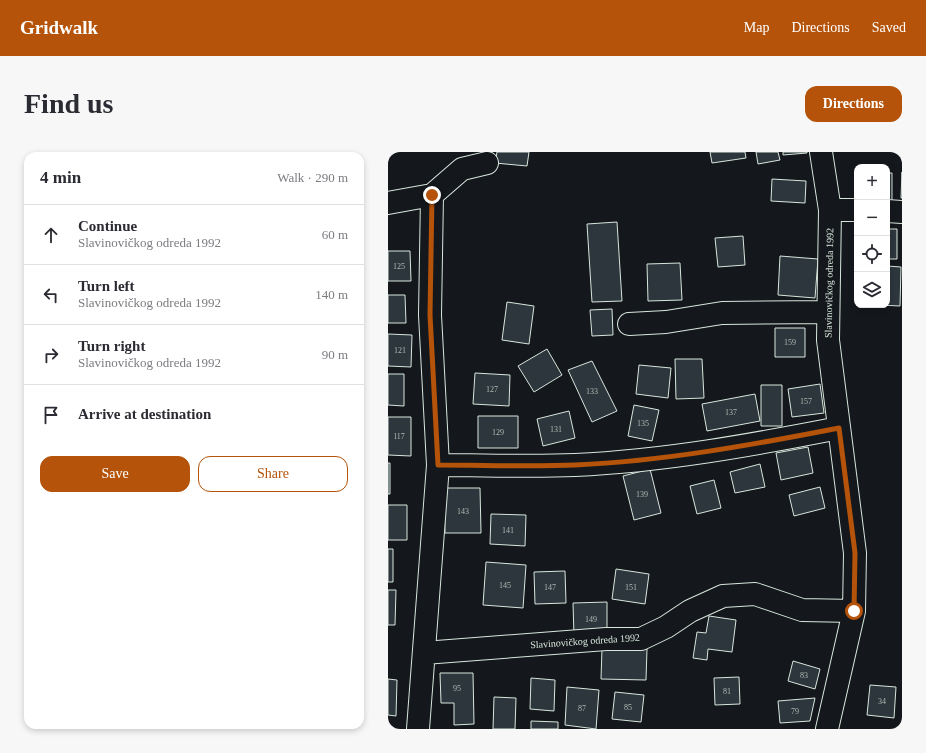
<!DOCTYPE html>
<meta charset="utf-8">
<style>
body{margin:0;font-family:Georgia,serif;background:#f7f7f7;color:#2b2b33}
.controls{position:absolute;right:12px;top:12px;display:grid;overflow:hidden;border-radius:8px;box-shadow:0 2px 6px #0003}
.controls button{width:36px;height:36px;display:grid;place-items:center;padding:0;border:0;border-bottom:1px solid #e1e1e2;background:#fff;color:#2b2b33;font:20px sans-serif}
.stop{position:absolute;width:12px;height:12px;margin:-9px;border:3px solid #b45309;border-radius:50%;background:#fff}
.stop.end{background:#b45309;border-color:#fff;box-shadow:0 1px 4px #0008}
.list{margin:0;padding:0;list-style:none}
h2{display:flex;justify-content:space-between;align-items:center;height:52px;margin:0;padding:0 16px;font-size:17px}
h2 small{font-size:13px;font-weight:400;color:#7c7c81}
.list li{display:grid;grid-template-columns:26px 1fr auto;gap:12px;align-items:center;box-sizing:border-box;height:60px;padding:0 16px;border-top:1px solid #e1e1e2}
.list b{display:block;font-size:15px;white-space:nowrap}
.list p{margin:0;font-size:13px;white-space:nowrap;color:#7c7c81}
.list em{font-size:13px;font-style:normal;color:#7c7c81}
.actions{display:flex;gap:8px;padding:12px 16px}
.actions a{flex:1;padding:9px 0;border:1px solid #b45309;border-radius:12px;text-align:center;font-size:14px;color:#b45309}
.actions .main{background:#b45309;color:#fff}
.icon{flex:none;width:22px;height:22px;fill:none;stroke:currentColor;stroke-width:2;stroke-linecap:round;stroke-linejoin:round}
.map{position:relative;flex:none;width:514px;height:577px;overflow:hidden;border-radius:12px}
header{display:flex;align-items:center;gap:24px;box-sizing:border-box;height:56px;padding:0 20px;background:#b45309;color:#fff}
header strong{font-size:19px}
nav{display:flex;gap:22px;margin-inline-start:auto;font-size:14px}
.intro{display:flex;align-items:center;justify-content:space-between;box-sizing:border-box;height:96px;padding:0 24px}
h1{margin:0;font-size:28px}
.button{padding:10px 18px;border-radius:12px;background:#b45309;color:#fff;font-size:14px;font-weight:700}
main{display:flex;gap:24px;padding:0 24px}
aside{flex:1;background:#fff;border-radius:12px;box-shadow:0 2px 6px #0003}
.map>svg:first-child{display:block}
</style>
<header>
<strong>Gridwalk</strong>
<nav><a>Map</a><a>Directions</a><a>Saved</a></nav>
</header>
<div class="intro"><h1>Find us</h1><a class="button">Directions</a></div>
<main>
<aside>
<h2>4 min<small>Walk · 290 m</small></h2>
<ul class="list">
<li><svg class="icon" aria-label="ahead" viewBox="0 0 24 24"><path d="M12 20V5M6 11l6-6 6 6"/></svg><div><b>Continue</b><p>Slavinovičkog odreda 1992</p></div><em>60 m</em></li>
<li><svg class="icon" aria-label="left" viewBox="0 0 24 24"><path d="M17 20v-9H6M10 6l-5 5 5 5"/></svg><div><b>Turn left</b><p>Slavinovičkog odreda 1992</p></div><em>140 m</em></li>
<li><svg class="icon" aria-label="right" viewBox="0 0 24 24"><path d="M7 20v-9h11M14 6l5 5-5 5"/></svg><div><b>Turn right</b><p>Slavinovičkog odreda 1992</p></div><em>90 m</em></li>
<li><svg class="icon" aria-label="arrive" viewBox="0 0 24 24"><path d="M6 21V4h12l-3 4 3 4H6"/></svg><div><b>Arrive at destination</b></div></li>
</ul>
<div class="actions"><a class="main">Save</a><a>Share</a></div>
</aside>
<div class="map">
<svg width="514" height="577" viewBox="0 0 514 577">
<rect width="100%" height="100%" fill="#14181c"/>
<path fill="#2c363c" stroke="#d8e6dc" d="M 109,0 L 141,0 L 139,14 L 107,11 Z
M 322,0 L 357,0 L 358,6 L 324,11 Z
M 368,0 L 390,0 L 392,8 L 370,12 Z
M 395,0 L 419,0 L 419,1 L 395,3 Z
M 514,20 L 514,46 L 513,46 Z
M 499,21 L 504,21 L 504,52 L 499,52 Z
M 384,27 L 418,29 L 417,51 L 383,49 Z
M 229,70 L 234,149 L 204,150 L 199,72 Z
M 499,77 L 509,77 L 509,107 L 499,107 Z
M 355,84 L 357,113 L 330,115 L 327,86 Z
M 0,99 L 22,99 L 23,129 L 0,129 Z
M 392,104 L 430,107 L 427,146 L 390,143 Z
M 292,111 L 294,148 L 260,149 L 259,112 Z
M 499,114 L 513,115 L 512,154 L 491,153 L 499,153 Z
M 0,143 L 17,143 L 18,171 L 0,171 Z
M 119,150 L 146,154 L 141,192 L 114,188 Z
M 224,157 L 225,183 L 204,184 L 202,158 Z
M 387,176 L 417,176 L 417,205 L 387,205 Z
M 0,182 L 24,183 L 23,215 L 0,214 Z
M 159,197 L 174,223 L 146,240 L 130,214 Z
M 287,207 L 314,207 L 316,246 L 288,247 Z
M 204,209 L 229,259 L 204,270 L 180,218 Z
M 251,213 L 283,216 L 280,246 L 248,242 Z
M 87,221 L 122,223 L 121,254 L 85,252 Z
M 0,222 L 16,222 L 16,254 L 0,253 Z
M 432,232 L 436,261 L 404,265 L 400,237 Z
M 373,233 L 394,233 L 394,274 L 373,274 Z
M 367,242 L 372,269 L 319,279 L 314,252 Z
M 246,253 L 271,258 L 264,289 L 240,284 Z
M 181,259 L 187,286 L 155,294 L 149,267 Z
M 90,264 L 130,264 L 130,296 L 90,296 Z
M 0,265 L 23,265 L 23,304 L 0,303 Z
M 420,295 L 425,321 L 393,328 L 388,301 Z
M 0,311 L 2,311 L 2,342 L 0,342 Z
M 372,312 L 377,335 L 347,341 L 342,320 Z
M 262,317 L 273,361 L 246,368 L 235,324 Z
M 326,328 L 333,356 L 309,362 L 302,334 Z
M 432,335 L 437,356 L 406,364 L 401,343 Z
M 56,336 L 92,336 L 93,381 L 57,381 Z
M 0,353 L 19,353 L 19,388 L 0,388 Z
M 103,362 L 138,363 L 137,394 L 102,392 Z
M 0,397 L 5,397 L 5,430 L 0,430 Z
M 98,410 L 138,413 L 135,456 L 95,453 Z
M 228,417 L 261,422 L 257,452 L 224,447 Z
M 177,419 L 178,451 L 147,452 L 146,420 Z
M 0,438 L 8,438 L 7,473 L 0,473 Z
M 219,450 L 219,483 L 186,484 L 185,451 Z
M 321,464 L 348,468 L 344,500 L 320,497 L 319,508 L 305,506 L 309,480 L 318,481 Z
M 214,496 L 259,497 L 258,528 L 213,527 Z
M 405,509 L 432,517 L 427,537 L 400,529 Z
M 52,521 L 85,521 L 86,572 L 66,573 L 66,551 L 53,551 Z
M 351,525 L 352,552 L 327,553 L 326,526 Z
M 143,526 L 167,528 L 166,559 L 142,557 Z
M 0,527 L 9,528 L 8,564 L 0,563 Z
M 482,533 L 508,535 L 506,566 L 479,563 Z
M 179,535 L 211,538 L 208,577 L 177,573 Z
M 227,540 L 256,543 L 253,570 L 224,567 Z
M 106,545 L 128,546 L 127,577 L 105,577 Z
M 427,546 L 422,569 L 392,571 L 390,549 Z
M 143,569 L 170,570 L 170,577 L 143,577 Z"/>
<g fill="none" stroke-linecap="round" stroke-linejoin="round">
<defs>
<path id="minor" d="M 433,0 L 442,58 L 440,188 L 467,401 L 466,459 L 439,577
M 0,51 L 44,43 L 74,17 L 99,11
M 442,58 L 469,58
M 499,59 L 514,60
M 241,172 L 278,170 L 334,161 L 440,160
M 50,313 C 96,313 142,315 187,313 C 276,309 364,293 451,276
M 36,501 L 218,487 L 253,487 L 278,475 L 302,459 L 335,444 L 367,442 L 414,458 L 466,459
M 30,577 L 50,313 L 42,163 L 44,43"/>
</defs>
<use href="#minor" stroke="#d8e6dc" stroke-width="24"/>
<use href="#minor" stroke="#14181c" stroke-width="22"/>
</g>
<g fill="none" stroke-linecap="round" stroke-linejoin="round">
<path stroke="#b45309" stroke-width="5" d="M 44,43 L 42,163 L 50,313 C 96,313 142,315 187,313 C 276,309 364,293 451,276 L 467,401 L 466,459"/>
</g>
<g text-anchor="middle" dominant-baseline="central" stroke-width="3" stroke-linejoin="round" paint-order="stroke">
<g font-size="8" fill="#adbab4">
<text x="11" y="114">125</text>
<text x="402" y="190">159</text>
<text x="12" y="198">121</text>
<text x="104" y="237">127</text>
<text x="204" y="239">133</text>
<text x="418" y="249">157</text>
<text x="343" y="260">137</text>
<text x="255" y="271">135</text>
<text x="168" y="277">131</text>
<text x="110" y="280">129</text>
<text x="11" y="284">117</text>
<text x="254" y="342">139</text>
<text x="75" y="359">143</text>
<text x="120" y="378">141</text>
<text x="117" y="433">145</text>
<text x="162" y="435">147</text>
<text x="243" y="435">151</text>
<text x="203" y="467">149</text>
<text x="416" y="523">83</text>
<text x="69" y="536">95</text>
<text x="339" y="539">81</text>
<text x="494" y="549">34</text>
<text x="240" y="555">85</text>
<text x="194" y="556">87</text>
<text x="407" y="559">79</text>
</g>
<g font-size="10" fill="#d8e6dc" stroke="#14181c">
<text transform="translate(441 131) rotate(-89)">Slavinovičkog odreda 1992</text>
<text transform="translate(197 489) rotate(-4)">Slavinovičkog odreda 1992</text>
</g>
</g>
</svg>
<div class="controls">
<button>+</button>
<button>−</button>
<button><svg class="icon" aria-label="locate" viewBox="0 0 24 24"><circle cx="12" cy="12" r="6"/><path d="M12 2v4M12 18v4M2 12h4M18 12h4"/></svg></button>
<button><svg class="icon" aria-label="layers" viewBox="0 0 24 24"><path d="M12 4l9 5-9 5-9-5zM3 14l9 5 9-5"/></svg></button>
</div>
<div class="stop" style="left:466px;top:459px"></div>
<div class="stop end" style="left:44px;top:43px"></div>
</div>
</main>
